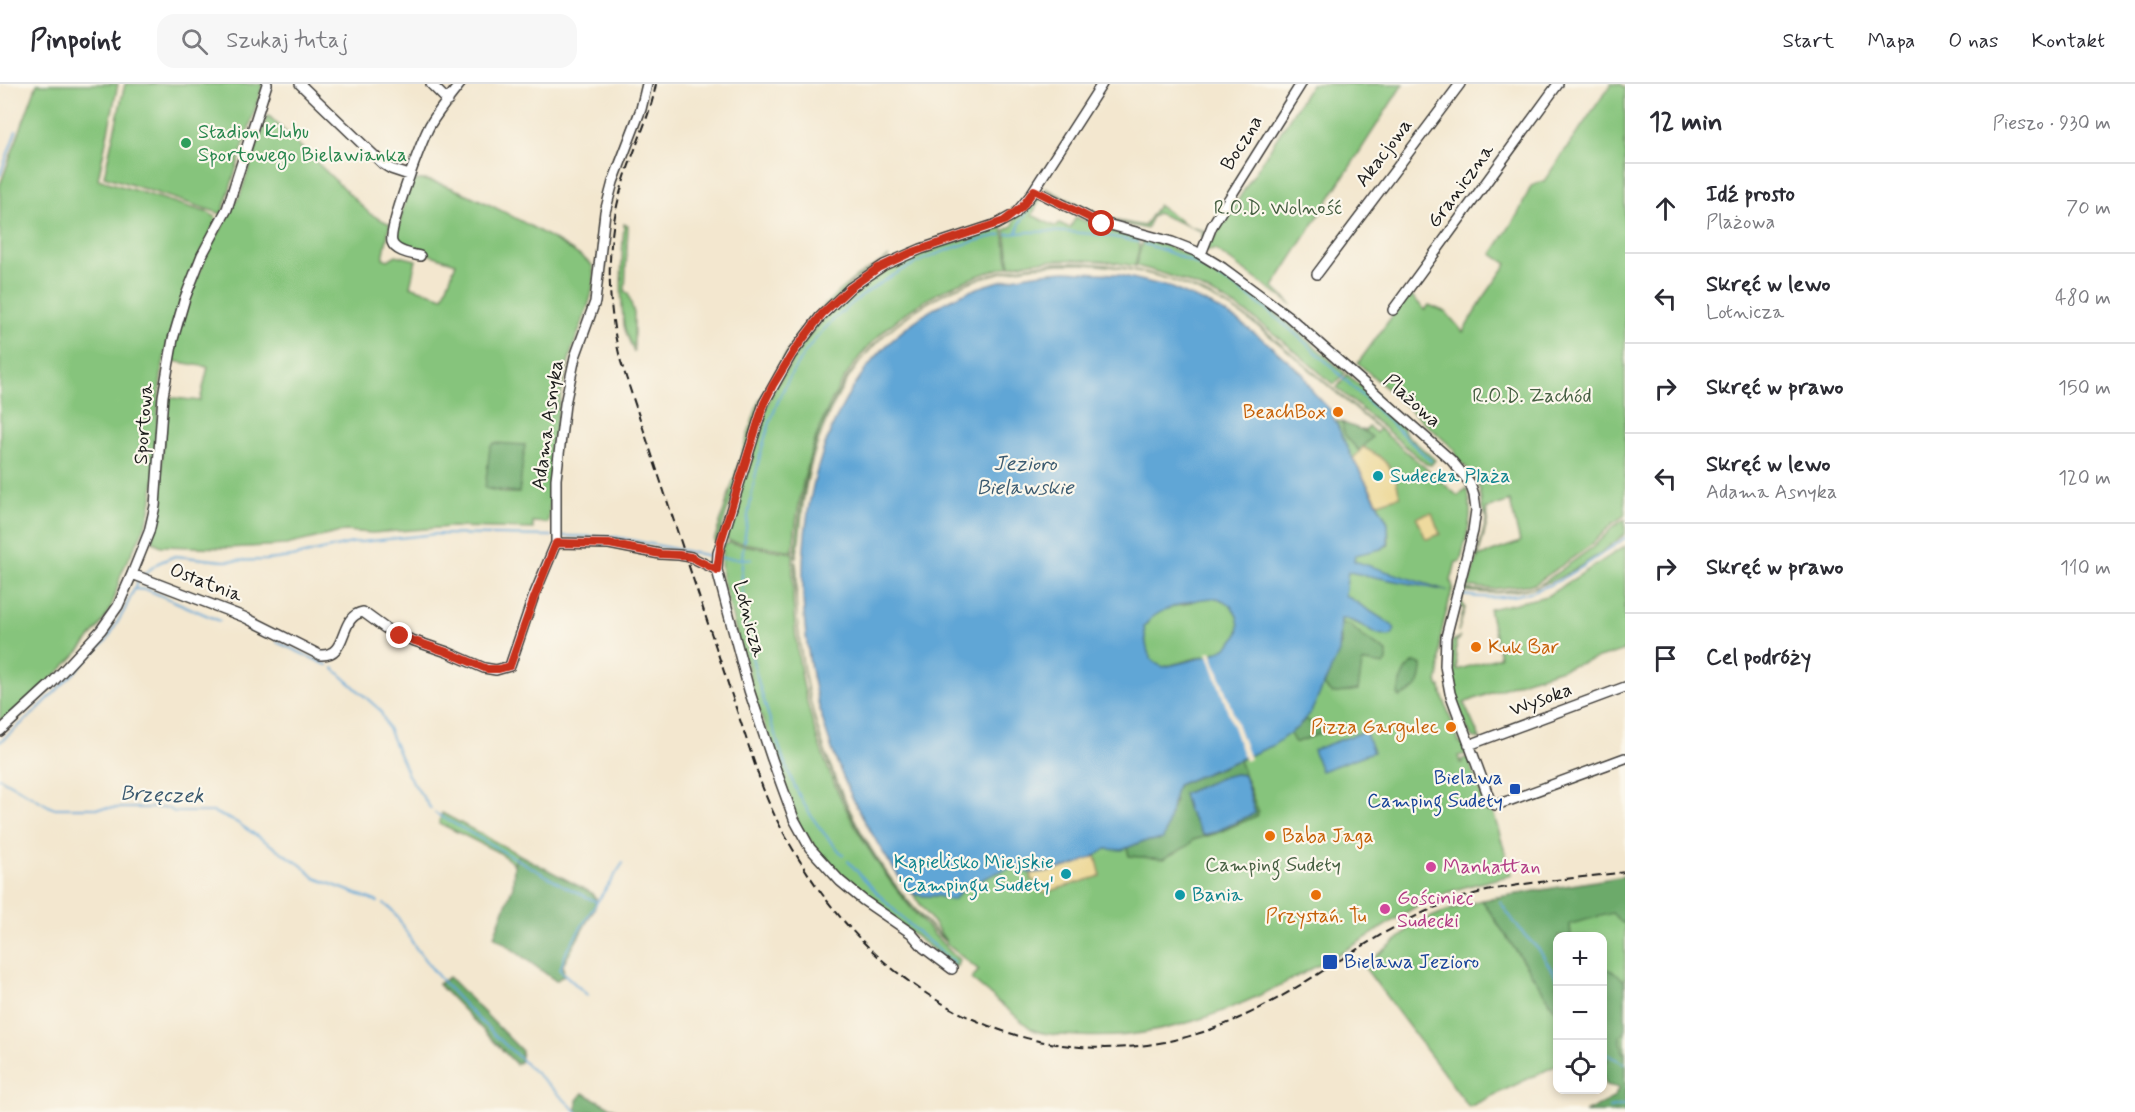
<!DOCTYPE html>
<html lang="pl">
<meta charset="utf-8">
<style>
body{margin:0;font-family:Mynerve,sans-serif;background:#f7f7f7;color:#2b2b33}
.controls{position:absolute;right:18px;bottom:18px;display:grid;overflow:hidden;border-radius:12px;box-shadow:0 3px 9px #0003}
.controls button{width:54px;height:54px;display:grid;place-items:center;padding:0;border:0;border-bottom:2px solid #e1e1e2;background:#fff;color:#2b2b33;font:30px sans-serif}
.stop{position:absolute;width:18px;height:18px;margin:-14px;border:4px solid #c8321e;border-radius:50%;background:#fff}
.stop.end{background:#c8321e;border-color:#fff;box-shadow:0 2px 6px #0008}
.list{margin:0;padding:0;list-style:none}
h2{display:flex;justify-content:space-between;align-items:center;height:78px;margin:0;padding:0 24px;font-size:26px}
h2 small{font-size:20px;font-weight:400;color:#7c7c81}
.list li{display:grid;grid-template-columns:39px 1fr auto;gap:18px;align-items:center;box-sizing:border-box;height:90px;padding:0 24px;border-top:2px solid #e1e1e2}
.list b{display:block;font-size:22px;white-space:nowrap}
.list p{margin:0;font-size:20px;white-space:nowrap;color:#7c7c81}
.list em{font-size:20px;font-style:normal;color:#7c7c81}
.icon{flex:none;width:33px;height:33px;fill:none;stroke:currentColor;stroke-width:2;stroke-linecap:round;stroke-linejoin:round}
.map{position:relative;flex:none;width:1625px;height:1028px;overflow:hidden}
header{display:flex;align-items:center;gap:36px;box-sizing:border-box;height:84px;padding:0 30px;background:#fff;border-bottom:2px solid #e1e1e2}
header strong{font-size:28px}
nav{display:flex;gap:33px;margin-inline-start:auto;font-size:21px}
.search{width:420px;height:54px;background:#f7f7f7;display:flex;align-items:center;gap:15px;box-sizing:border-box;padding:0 21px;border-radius:18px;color:#7c7c81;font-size:22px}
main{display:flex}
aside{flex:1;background:#fff}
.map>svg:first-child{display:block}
</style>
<header>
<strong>Pinpoint</strong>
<div class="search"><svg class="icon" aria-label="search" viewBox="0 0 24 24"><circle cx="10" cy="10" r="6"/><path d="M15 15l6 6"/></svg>Szukaj tutaj</div>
<nav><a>Start</a><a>Mapa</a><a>O nas</a><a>Kontakt</a></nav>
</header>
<main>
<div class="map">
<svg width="1625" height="1028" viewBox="0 0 1625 1028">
<rect width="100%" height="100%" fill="#fbf7ec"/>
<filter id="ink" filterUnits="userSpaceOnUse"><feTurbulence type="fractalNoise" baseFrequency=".0167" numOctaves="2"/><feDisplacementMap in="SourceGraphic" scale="12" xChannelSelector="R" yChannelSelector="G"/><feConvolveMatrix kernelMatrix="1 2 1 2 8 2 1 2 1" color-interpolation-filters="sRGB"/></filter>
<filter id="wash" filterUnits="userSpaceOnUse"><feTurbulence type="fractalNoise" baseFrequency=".008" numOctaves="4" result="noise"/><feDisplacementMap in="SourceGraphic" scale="24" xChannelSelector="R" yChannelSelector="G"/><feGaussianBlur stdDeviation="1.35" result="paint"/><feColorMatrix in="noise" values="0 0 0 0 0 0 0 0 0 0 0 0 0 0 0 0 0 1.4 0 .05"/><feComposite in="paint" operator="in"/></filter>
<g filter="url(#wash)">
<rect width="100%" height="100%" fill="#f3e7cf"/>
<path fill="#86c47b" stroke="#51704c" stroke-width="1.5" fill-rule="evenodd" d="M 37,0 L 118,0 L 98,95 L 209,129 L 215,133 L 216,136 C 195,184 172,229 163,281 C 154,329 160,378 150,426 C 147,445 130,470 122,488 C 117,502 115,518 107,531 C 80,574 36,608 0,642 L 0,101 Z
M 125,0 L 263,0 L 222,130 L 104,92 Z
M 1311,0 L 1403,0 L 1273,203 L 1292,221 L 1224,172 L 1215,166 L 1206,167 L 1209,156 L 1212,157 Z
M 1611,0 L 1620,0 L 1625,3 L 1625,431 L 1612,440 L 1591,461 L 1535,500 L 1493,505 L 1464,502 L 1470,499 L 1487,434 L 1482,425 L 1480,409 L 1481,407 L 1469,386 L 1456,374 L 1455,366 L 1358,279 L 1409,209 L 1425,226 L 1429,221 L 1446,228 L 1463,248 L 1482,216 L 1507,180 L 1492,170 L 1518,130 L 1531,102 L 1544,97 ZM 1510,417 L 1520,458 L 1478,473 L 1488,434 L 1486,425 Z
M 267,32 L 270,33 L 370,130 L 390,140 L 383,174 L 388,176 L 396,171 L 416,176 L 410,202 L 443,213 L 456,179 L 403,162 L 397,158 C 397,148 407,101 415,97 C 436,86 573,163 592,181 C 600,204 578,246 571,269 C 560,307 554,345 551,383 C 550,401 551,421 548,439 L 533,438 L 533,445 L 451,443 L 372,449 L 345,447 L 286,461 L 227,464 L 161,462 L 153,458 L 152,449 L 159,422 L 166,313 L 200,317 L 208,283 L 172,277 L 175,256 L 194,202 L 208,168 L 240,111 ZM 524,361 L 519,409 L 505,409 L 485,404 Z
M 1045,104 L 1107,135 L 1144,142 L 1158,121 L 1190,143 L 1205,147 L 1204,155 L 1201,153 L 1203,148 L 1157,129 L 1152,133 L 1146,145 L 1107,136 L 1051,109 Z
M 1034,112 L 1040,116 L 1032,131 L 1056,143 L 1059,139 L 1070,144 L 1076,133 L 1102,145 L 1138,153 L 1139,165 L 1135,182 C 1093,174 1051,173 1010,182 L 1005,146 L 1013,142 L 1015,134 Z
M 624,140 L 628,142 L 625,208 L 628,209 L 634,229 L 634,269 C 631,260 626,251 624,241 C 619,208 622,174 624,140 Z
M 1002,142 L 1009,182 C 862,221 805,323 793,467 L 729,457 L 725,453 L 745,387 L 773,306 L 808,253 L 841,215 L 893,179 Z
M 1143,154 C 1224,176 1284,235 1345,289 L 1334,301 C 1301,273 1268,241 1230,219 C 1200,202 1169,190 1136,182 Z
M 889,173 L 852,198 L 770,300 L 717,458 L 714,457 L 758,319 L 785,271 L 815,231 L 838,208 L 857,192 Z
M 1055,179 C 1132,176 1201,200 1263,245 L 1458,412 L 1466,404 C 1476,427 1466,455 1460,478 L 1456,478 L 1451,497 L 1453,503 C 1448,523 1442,541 1440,559 C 1439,571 1442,586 1437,597 L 1439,603 L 1441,603 L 1442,610 L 1459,658 L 1464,662 L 1467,670 L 1458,672 L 1460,679 L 1462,679 L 1461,676 L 1468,673 L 1487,728 L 1493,728 L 1512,791 C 1483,798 1456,804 1429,816 C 1405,827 1383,844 1359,858 C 1274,907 1181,959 1079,952 C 1065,951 1043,952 1030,944 L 971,895 L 979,886 C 965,875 951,865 938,851 C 837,749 794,618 795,477 C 799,486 796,505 796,517 C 797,537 799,557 802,576 C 818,679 869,786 946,857 L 908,803 L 934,812 L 970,800 L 1013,782 L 1056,786 L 1101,766 L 1177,702 L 1244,674 L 1204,572 L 1164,583 C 1145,580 1146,558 1144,543 L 1152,533 L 1167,523 L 1183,521 L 1201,514 L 1218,513 L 1228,520 L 1235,519 L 1242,552 L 1226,565 L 1213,569 L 1340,540 L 1342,534 C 1358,537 1381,555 1392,551 L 1393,542 L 1346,512 L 1321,505 L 1353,477 L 1354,469 L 1387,462 L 1389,459 L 1388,438 L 1350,370 L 1346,369 L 1337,337 L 1345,339 L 1343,339 C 1341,351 1352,358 1359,367 L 1371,354 L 1362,346 L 1366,346 L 1369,343 L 1376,349 L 1379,345 C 1352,322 1326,300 1300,277 C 1275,256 1251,235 1224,220 C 1099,148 920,172 843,303 C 823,338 810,375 804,414 C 801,427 800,467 795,475 C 798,432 804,387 820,346 C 859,246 950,187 1055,179 Z
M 1347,290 L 1397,335 L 1406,350 L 1435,376 L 1431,381 L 1426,380 L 1337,304 Z
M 1625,435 L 1625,450 C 1573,492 1531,516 1464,507 L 1461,516 L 1465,524 L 1458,548 L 1464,525 L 1459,521 L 1463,505 L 1496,508 L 1537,503 L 1593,463 L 1614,442 Z
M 729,459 L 793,469 C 787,629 844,765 959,876 L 957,882 L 955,883 L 852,803 L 841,790 L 825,777 L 799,741 L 752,606 L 747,580 L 741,566 L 722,494 L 721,478 L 723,461 Z
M 1625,462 L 1625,566 L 1526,596 L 1464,619 L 1480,655 L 1472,653 C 1459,632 1446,582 1452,557 L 1460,553 L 1456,558 L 1457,586 L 1500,573 L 1489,525 L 1547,512 Z
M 442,729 L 518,770 L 514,780 L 500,769 L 439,739 Z
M 1625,794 L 1625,1008 L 1603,976 L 1602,852 L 1558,852 L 1491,814 Z
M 1482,816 L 1557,928 L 1557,981 L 1469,1023 L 1362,880 L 1369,878 L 1403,851 L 1410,842 L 1441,829 Z"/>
<path fill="#6caa6b" stroke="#446344" stroke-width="1.5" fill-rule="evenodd" d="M 1343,339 L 1362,346 L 1372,353 L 1360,367 C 1352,359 1340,350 1343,339 Z
M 494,359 L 525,361 L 519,409 L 485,404 L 490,363 Z
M 1340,540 L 1350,541 L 1362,552 L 1387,568 L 1387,577 L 1384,581 L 1365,578 L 1362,580 L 1358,606 L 1332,610 L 1324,602 L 1341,560 Z
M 1415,578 L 1422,581 C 1422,600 1417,607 1399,613 L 1398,610 C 1401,596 1402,585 1415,578 Z
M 1306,635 L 1324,648 L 1295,659 L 1290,650 Z
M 1239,676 L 1258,727 L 1257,732 L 1215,750 L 1193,756 L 1188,762 L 1163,775 L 1129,772 L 1127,764 L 1141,758 L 1163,755 L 1168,734 L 1175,718 L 1173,711 L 1178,701 ZM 1235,690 L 1244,691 L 1255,728 L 1238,738 L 1204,752 L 1189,728 L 1183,710 L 1223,693 Z
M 518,770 L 592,809 L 596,815 L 595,823 L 563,881 L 564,891 L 556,897 L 494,852 L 513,802 L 514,780 Z
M 1625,792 L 1625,839 L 1622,839 L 1612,829 L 1570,840 L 1571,852 L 1558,852 L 1557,928 L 1482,816 Z
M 1603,884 C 1611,885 1622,891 1625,900 C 1625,909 1625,938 1625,948 L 1620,952 L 1623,969 L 1625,969 L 1625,1028 L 1585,1028 L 1613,1014 L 1619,1004 L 1606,1001 C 1602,990 1601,985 1608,976 L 1603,973 Z
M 449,893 L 522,967 L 520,978 L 516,980 L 438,900 Z
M 583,1009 L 620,1028 L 577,1028 L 577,1016 Z"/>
<path fill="#eeda9e" stroke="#857b5d" stroke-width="1.5" d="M 1363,363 L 1379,372 L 1388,381 L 1396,396 L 1400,412 L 1378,419 L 1353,375 Z
M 1432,429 L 1440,450 L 1428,455 L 1425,453 L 1417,434 L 1423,431 Z
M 1096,772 L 1101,792 L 1043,809 L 1041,801 L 1036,800 L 1035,797 L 1031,796 L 1031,789 L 1056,786 Z"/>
<path fill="#61a6d6" stroke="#3e6179" stroke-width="1.5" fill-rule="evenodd" d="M 1066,187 L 1115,190 L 1169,203 L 1211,221 L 1235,235 L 1265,257 L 1303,290 L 1313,308 L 1330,326 L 1352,373 L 1388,439 L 1388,460 L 1381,465 L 1355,471 L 1354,477 L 1448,507 L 1348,488 L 1345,511 L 1392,541 L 1395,545 L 1392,551 C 1377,556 1359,534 1341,535 L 1339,568 L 1312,626 L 1298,643 L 1272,662 L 1177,701 C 1172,718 1170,738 1163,755 L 1141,758 L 1122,766 L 1106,765 C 1087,779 1056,788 1032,789 C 1023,789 1019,783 1009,785 C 998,787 972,800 963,806 C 959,809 957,813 953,816 C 947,817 942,812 936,812 C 929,812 921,813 914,810 C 902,804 867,741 859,727 C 753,524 784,202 1066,187 ZM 1217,514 C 1228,518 1236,525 1238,536 C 1246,571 1187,576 1164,583 C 1145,578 1146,559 1144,543 C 1154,524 1197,514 1217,514 Z
M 1365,647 L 1373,668 L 1321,687 L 1313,666 Z
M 1235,690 L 1244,691 L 1255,729 L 1215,748 L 1203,751 L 1188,727 L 1183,710 L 1223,693 Z"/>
<path fill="#f3e7cf" d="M 1211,567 L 1250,675 L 1245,677 L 1207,568 Z"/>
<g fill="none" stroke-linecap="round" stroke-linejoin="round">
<path stroke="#61a6d6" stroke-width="2" d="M 0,91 L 16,47
M 1017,148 L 1020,139 L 1036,115
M 1007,150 C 1051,145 1095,148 1138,158
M 1144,160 C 1219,181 1275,230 1331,282 C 1364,314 1398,346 1431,377
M 558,452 L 616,453 L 715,473
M 744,458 C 752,403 761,350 786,300 C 826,219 916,168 1001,151
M 743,463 C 737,528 755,595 777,656 C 784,678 792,700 804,720 C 814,738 828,755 843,771
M 720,474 L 751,475
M 143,491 L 158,479 L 175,472 L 223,477 L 267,476 L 292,473 L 352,459 L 436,450 L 552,452
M 135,505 L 148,506 L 220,537
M 1462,511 C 1532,523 1571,491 1625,454
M 277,558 L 327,581
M 333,584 L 380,626 L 408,691 L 431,725
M 0,658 L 34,629 L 107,556 L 124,527 L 139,495
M 0,694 L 52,724 L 167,724 L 175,728 L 213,728 L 236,738 L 301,781 L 315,794 L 378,818
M 435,729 L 566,803 L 597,818 L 623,779
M 848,777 C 881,815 916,849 955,879
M 1500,818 L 1520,846 L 1540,867 L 1558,896
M 384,820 C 399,828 406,851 416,864 C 458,923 525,977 577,1028
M 587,911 L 560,886 L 567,866 L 597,818
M 1602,967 L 1623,979
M 1609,1024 L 1625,1021"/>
</g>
</g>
<g filter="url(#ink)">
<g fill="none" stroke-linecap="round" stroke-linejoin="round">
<defs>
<path id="minor" d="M 300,0 L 383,80 L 391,85 L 409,91
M 431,0 L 448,17
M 1034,106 L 1096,137 L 1172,158 L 1195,167 L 1223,184 L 1288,232 L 1451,376 L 1470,399 L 1474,411 L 1476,426 L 1473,447 L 1446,553 L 1445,582 L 1450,609 L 1491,719 L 1495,721 L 1511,716 L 1625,674
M 1201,170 L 1212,142 L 1301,0
M 420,172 C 412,170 395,168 392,158 C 388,145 422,56 430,41 C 439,26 450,13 460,0
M 1317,190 L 1460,0
M 1393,226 L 1558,0
M 556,459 L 609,460 L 660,470 L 679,471 L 691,473 L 717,486
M 132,490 L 244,533 L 320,571 C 349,573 338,532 363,528 L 385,544 L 400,552 L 447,568 L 484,584 L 496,586 L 510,582 L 533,514 L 556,459 L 556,395 L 565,320 L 575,273 L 595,218 L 605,128 L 613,98 L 641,25 L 647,0
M 0,647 L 50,601 L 101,546 L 118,522 L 132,490 L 149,448 L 155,422 L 163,312 L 173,255 L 185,214 L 202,171 L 227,125 L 267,0
M 1469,661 L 1625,603
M 952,885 L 924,864 L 911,849 L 863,816 L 840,797 L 810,764 L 794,735 L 772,675 L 749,606 L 717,486 L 718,469 L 764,319 L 791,271 L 820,233 L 850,204 L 884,181 L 921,165 L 997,140 L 1015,130 L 1030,112 L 1102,0"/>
</defs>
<use href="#minor" stroke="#3c3a37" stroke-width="12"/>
<use href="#minor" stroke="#fff" stroke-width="9"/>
<path stroke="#1c1c1c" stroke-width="2" stroke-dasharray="9 4.5" stroke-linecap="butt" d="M 656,0 C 650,33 634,64 624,96 C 605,155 606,219 621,278 L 761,699 C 772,730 788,758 805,785 C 894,925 1052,1003 1215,944 C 1298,914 1365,849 1449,818 C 1503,798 1568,796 1625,788"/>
</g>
</g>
<g fill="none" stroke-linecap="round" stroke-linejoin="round" filter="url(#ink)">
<path stroke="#c8321e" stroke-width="8" d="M 400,552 L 447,568 L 487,585 L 499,585 L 510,582 L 534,514 L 556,459 L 609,460 L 660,470 L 679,471 L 691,473 L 717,486 L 721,457 L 764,319 L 773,301 L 794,267 L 822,230 L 850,204 L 878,184 L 910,169 L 1004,137 L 1022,123 L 1034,106 L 1102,140"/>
</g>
<circle fill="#2e9e5b" stroke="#fbf7ec" stroke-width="2" cx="186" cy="59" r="6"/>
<g fill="#e8710a" stroke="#fbf7ec" stroke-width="2">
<circle cx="1338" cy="328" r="6"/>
<circle cx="1476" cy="563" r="6"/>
<circle cx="1451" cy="643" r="6"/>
<circle cx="1270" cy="752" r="6"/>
<circle cx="1316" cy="811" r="6"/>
</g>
<g fill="#0f9aa8" stroke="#fbf7ec" stroke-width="2">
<circle cx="1378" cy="392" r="6"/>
<circle cx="1066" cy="790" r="6"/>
<circle cx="1180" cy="811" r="6"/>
</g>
<g fill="#1a4fb4" stroke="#fbf7ec" stroke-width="2">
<rect x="1509" y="699" width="12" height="12" rx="3"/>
<rect x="1322" y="870" width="16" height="16" rx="3"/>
</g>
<g fill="#d1479c" stroke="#fbf7ec" stroke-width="2">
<circle cx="1431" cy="783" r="6"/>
<circle cx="1385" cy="825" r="6"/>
</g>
<g text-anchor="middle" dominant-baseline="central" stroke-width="4.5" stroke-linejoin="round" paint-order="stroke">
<g font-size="20" fill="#27864d" stroke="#fbf7ec" text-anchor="start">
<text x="198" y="48">Stadion Klubu<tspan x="198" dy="23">Sportowego Bielawianka</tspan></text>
</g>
<g font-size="20" fill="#1c1c1c" stroke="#fbf7ec">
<text transform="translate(1242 59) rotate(-58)">Boczna</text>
<text transform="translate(1384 69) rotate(-53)">Akacjowa</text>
<text transform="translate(1461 102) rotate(-54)">Graniczna</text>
<text transform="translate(1412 317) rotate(42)">Plażowa</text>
<text transform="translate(144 340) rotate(-86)">Sportowa</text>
<text transform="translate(548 341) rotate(-82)">Adama Asnyka</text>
<text transform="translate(206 499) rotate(21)">Ostatnia</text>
<text transform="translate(749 535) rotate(75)">Lotnicza</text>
<text transform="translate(1541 616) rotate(-20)">Wysoka</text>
</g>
<g font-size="20" fill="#465f42" stroke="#fbf7ec">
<text x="1278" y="124">R.O.D. Wolność</text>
<text x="1532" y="312">R.O.D. Zachód</text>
<text x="1273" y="781">Camping Sudety</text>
</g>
<g font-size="20" fill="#c56008" stroke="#fbf7ec" text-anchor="end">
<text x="1326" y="328">BeachBox</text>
<text x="1488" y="563" text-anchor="start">Kuk Bar</text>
<text x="1439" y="643">Pizza Gargulec</text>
<text x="1282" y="752" text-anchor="start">Baba Jaga</text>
<text x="1316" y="832" text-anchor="middle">Przystań. Tu</text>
</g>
<g font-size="20" fill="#0d838f" stroke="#fbf7ec" text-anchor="start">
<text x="1390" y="392">Sudecka Plaża</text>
<text x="1054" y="778" text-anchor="end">Kąpielisko Miejskie<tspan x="1054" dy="23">'Campingu Sudety'</tspan></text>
<text x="1192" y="811">Bania</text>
</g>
<g font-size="20" fill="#164399" stroke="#fbf7ec" text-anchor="end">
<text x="1503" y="694">Bielawa<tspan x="1503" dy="23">Camping Sudety</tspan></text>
<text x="1344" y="878" text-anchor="start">Bielawa Jezioro</text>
</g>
<g font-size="20" fill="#b23c85" stroke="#fbf7ec" text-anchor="start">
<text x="1443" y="783">Manhattan</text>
<text x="1397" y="814">Gościniec<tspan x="1397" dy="23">Sudecki</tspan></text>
</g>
<g font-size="21" font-style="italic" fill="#3b5a70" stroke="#fbf7ec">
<text x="1025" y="380">Jezioro<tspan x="1025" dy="24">Bielawskie</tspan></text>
<text transform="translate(162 711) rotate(2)">Brzęczek</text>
</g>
</g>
</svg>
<div class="controls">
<button>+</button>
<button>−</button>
<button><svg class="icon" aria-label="locate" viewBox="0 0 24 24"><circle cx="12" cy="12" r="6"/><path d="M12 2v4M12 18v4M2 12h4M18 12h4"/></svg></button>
</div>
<div class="stop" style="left:1102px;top:140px"></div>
<div class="stop end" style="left:400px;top:552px"></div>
</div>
<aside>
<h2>12 min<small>Pieszo · 930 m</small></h2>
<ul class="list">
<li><svg class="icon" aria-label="ahead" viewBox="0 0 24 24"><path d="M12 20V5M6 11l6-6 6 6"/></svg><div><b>Idź prosto</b><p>Plażowa</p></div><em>70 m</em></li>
<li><svg class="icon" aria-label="left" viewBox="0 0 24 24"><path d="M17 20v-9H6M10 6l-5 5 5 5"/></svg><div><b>Skręć w lewo</b><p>Lotnicza</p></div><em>480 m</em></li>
<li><svg class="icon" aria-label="right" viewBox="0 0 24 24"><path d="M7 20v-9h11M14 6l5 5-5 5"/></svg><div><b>Skręć w prawo</b></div><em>150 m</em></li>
<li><svg class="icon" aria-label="left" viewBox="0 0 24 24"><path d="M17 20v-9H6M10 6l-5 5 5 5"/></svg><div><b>Skręć w lewo</b><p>Adama Asnyka</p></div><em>120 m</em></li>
<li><svg class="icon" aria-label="right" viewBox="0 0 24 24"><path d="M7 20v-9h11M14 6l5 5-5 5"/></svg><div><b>Skręć w prawo</b></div><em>110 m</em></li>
<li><svg class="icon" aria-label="arrive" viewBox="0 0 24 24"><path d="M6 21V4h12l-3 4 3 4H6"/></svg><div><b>Cel podróży</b></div></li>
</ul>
</aside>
</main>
